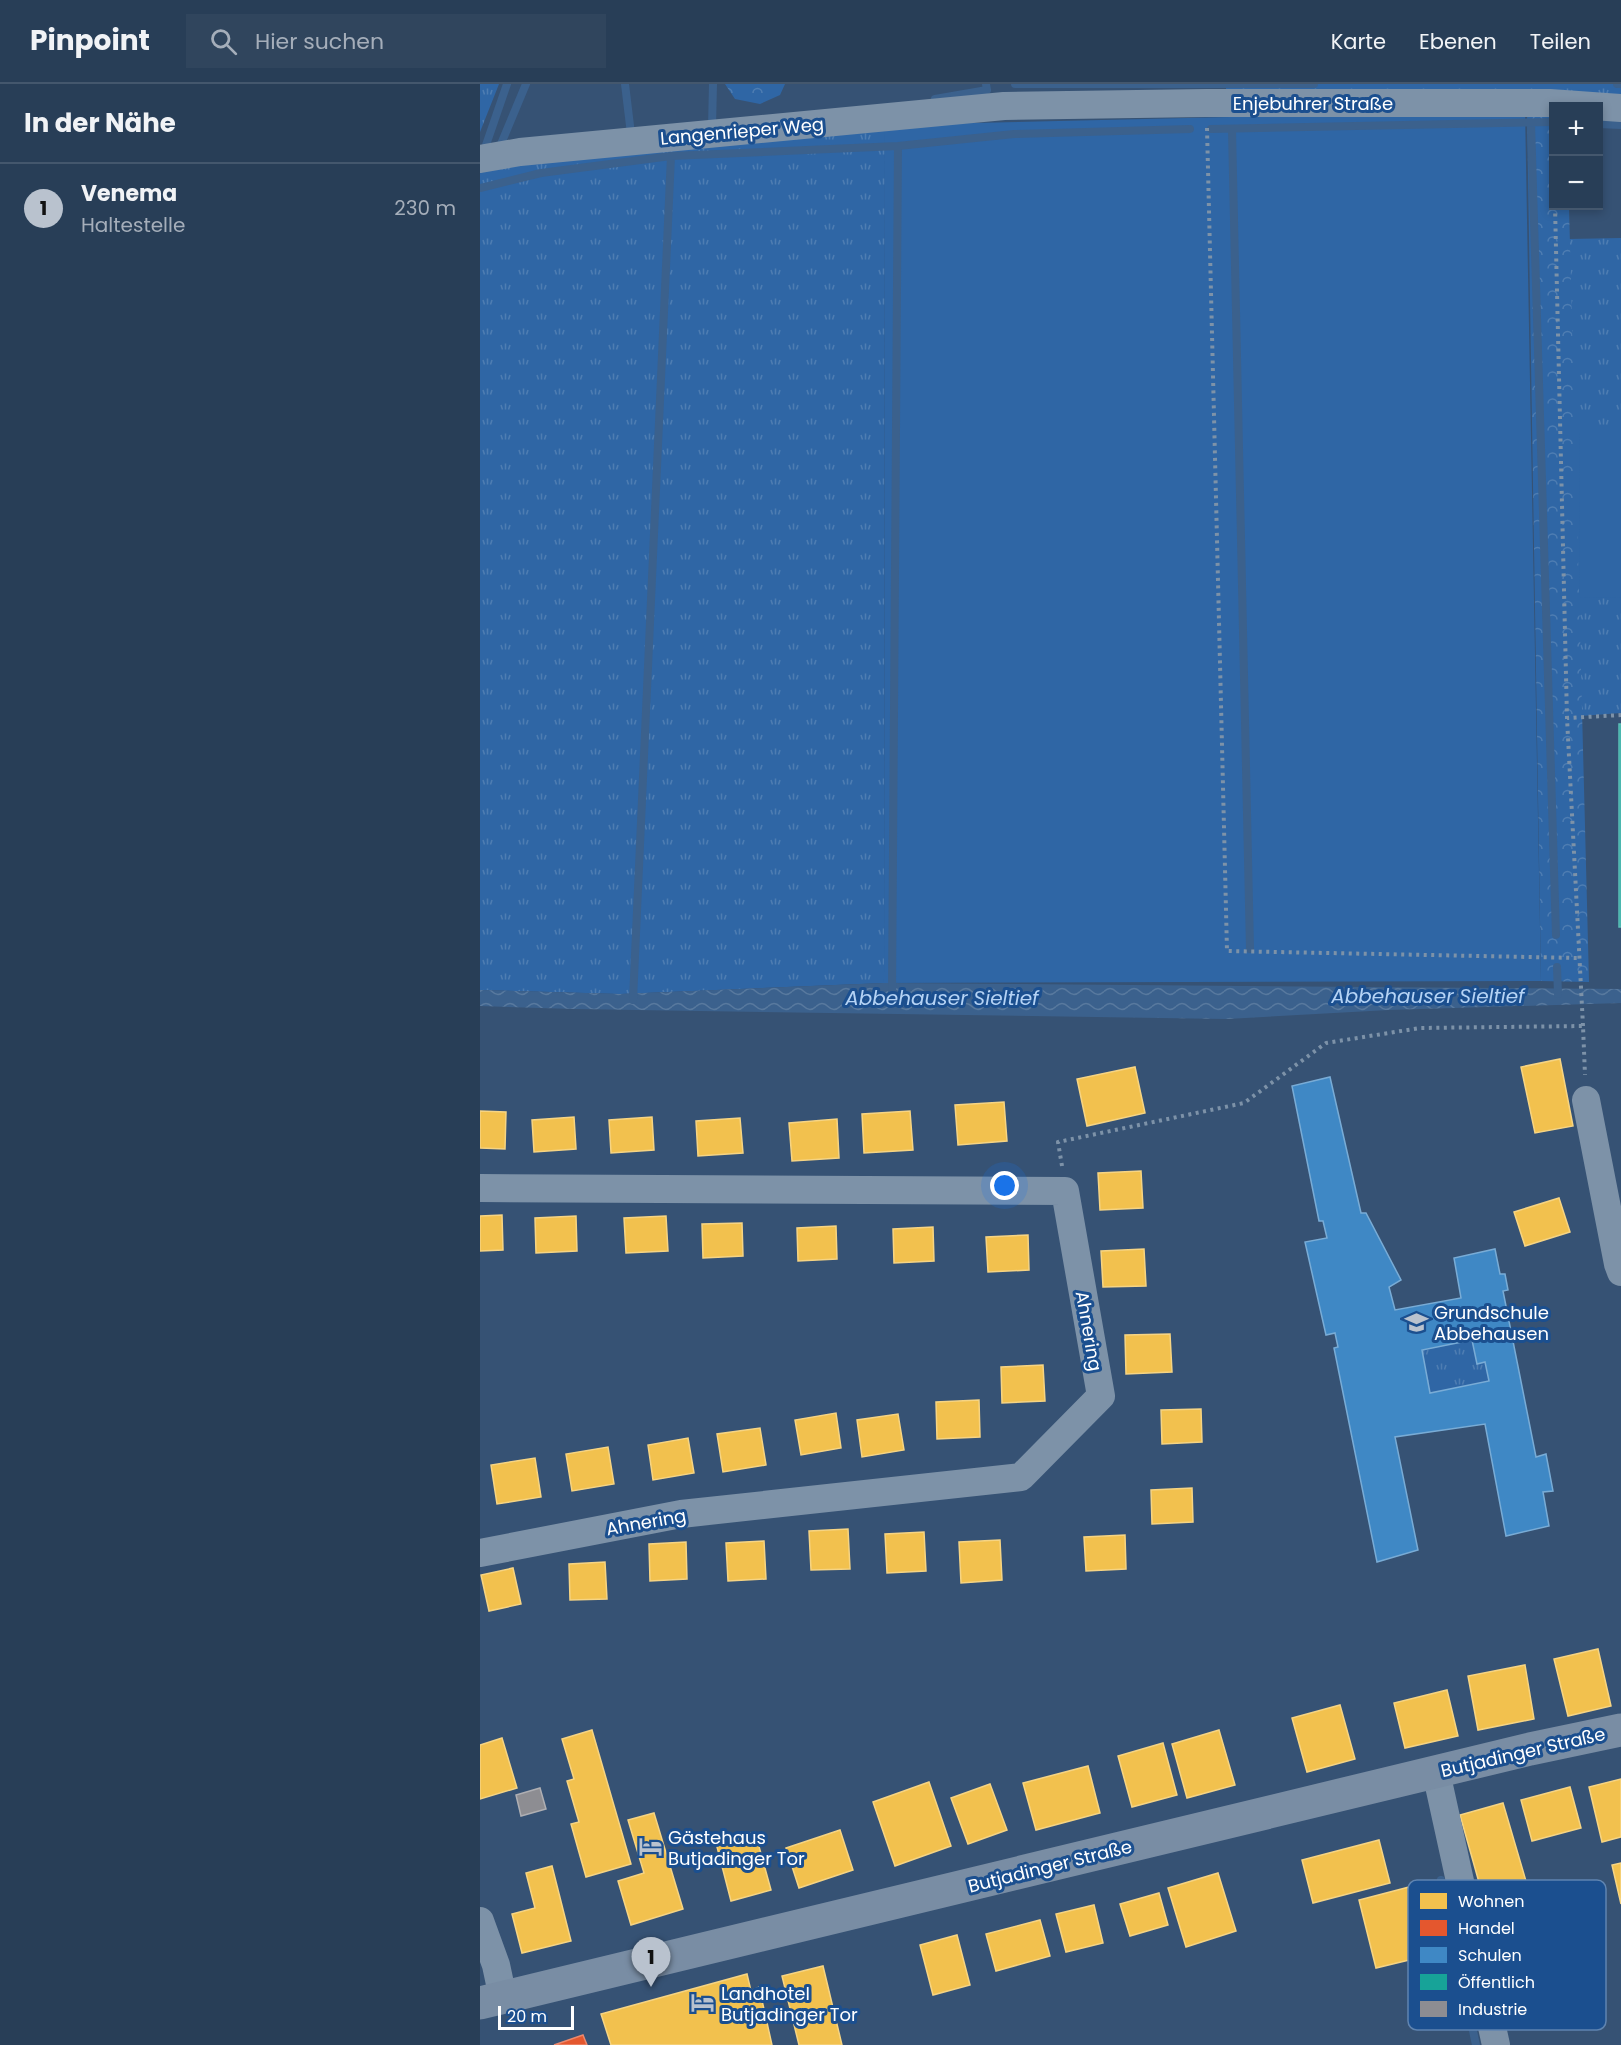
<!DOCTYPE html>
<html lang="de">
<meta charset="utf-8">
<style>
body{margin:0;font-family:Poppins,sans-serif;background:#30455d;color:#f1f3f6}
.controls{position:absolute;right:18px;top:18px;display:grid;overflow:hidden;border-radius:0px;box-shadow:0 3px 9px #0003}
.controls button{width:54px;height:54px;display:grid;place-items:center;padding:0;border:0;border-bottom:2px solid #44576d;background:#283e57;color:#f1f3f6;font:30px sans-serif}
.scale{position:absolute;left:18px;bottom:15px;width:76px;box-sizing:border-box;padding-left:6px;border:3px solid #fff;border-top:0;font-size:16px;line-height:21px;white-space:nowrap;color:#fff;-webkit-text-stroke:4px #1b4f8f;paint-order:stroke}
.you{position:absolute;left:525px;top:1102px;width:21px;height:21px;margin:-15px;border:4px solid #fff;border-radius:50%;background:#1a73e8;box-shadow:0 0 0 9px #1a73e833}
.badge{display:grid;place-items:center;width:39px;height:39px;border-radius:50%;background:#b9c2ce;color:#111;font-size:20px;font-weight:700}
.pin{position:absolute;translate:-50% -50px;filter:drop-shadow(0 2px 3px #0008)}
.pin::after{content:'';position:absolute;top:32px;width:21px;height:18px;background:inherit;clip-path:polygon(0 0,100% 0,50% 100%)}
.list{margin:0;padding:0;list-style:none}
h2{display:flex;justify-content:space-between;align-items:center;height:78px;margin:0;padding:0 24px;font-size:26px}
h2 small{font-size:20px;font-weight:400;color:#a5aeba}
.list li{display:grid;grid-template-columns:39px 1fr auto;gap:18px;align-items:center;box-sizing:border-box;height:90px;padding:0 24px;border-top:2px solid #44576d}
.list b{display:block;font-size:22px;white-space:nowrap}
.list p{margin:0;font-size:20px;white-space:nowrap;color:#a5aeba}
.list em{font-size:20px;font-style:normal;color:#a5aeba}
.icon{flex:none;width:33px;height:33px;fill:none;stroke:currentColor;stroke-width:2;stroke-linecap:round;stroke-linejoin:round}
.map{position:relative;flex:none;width:1141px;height:1961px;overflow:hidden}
header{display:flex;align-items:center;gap:36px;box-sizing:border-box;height:84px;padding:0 30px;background:#283e57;border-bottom:2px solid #44576d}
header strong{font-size:28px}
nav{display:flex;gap:33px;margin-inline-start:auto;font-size:21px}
.search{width:420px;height:54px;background:#30455d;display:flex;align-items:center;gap:15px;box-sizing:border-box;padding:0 21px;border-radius:0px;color:#a5aeba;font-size:22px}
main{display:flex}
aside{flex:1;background:#283e57}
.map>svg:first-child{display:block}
</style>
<header>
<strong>Pinpoint</strong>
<div class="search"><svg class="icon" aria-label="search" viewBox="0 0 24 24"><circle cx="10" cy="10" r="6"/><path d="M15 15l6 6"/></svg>Hier suchen</div>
<nav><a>Karte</a><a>Ebenen</a><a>Teilen</a></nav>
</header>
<main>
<aside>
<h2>In der Nähe<small></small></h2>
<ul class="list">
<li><span class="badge">1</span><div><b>Venema</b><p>Haltestelle</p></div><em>230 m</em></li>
</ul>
</aside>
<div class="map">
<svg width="1141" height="1961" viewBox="0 0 1141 1961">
<defs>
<pattern id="grass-tufts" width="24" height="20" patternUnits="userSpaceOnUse" patternTransform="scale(1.5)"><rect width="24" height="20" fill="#2f66a5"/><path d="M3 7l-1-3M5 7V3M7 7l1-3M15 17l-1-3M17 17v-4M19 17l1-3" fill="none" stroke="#4e7db2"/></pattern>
<pattern id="forest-crowns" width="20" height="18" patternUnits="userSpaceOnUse" patternTransform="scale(1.5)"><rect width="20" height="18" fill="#2f66a5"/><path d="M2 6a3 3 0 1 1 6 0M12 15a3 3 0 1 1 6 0" fill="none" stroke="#4e7db2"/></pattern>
<pattern id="water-waves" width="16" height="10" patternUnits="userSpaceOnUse" patternTransform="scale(1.5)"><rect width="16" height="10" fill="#3b618d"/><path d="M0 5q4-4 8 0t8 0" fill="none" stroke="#58799e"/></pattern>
</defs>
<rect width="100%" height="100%" fill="#365274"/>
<path fill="url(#grass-tufts)" d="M 0,0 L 19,0 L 0,48 Z
M 746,0 L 1141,0 L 1141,11 L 746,6 Z
M 405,41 L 404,899 L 140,910 L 0,906 L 0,65 Z
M 1141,154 L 1141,629 L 1101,632 L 1089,155 Z
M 992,1256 L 997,1279 L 1005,1278 L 1009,1297 L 950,1309 L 942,1266 Z"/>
<path fill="url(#forest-crowns)" d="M 245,0 L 305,0 L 300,11 L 280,20 L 255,15 Z
M 1047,27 L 1073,27 L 1074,122 L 1089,122 L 1109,898 L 1061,897 Z"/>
<path fill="#2f66a5" d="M 1045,26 L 1061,897 L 404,899 L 405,41 Z
M 1100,348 L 1141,348 L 1141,514 L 1099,513 Z"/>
<path fill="url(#water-waves)" d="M 404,899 L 1141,905 L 1141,919 L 908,926 L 747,935 L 94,925 L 0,922 L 0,906 L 140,910 Z"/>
<path fill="#f2c14e" stroke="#f6d483" stroke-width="1.5" d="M 1080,975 L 1093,1042 L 1055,1049 L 1041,983 Z
M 655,983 L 665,1029 L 607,1042 L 597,995 Z
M 524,1018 L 527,1057 L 478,1061 L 475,1021 Z
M 0,1027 L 26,1028 L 25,1065 L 0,1064 Z
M 430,1027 L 433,1066 L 384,1069 L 382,1030 Z
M 94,1033 L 96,1065 L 54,1068 L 52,1036 Z
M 172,1033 L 174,1066 L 131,1069 L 129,1036 Z
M 260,1034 L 263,1069 L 218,1072 L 216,1037 Z
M 357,1035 L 359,1074 L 312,1077 L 309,1039 Z
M 661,1087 L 663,1124 L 620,1126 L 618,1089 Z
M 1079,1114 L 1090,1148 L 1045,1162 L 1034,1128 Z
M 22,1131 L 23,1166 L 0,1167 L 0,1132 Z
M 96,1132 L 97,1167 L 56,1169 L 55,1134 Z
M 186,1132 L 188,1167 L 146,1169 L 144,1134 Z
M 262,1139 L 263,1172 L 223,1174 L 222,1140 Z
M 356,1142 L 357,1175 L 318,1177 L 317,1144 Z
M 453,1143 L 454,1177 L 414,1179 L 413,1145 Z
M 548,1151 L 549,1186 L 508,1188 L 506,1153 Z
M 664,1165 L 666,1202 L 623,1203 L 621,1167 Z
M 690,1250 L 692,1288 L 646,1290 L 645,1251 Z
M 563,1281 L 565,1317 L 522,1319 L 521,1283 Z
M 499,1316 L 500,1353 L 457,1355 L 456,1318 Z
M 721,1325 L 722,1358 L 682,1360 L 681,1326 Z
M 356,1329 L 361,1364 L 321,1371 L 315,1336 Z
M 418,1330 L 424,1366 L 382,1373 L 377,1336 Z
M 280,1344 L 286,1381 L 243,1388 L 237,1350 Z
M 208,1354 L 214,1389 L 173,1396 L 168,1361 Z
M 128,1363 L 134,1400 L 92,1407 L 86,1370 Z
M 55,1374 L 61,1413 L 17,1420 L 11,1381 Z
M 712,1404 L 713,1438 L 672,1440 L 671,1406 Z
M 368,1445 L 370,1485 L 331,1486 L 329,1447 Z
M 444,1448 L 446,1487 L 407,1489 L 405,1450 Z
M 645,1451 L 646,1485 L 606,1487 L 604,1453 Z
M 520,1456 L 522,1496 L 481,1499 L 479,1458 Z
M 284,1457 L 286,1495 L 248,1497 L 246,1459 Z
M 206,1458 L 207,1495 L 170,1497 L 169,1460 Z
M 125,1478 L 127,1515 L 90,1516 L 89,1480 Z
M 33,1484 L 41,1520 L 9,1527 L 1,1491 Z
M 1118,1565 L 1131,1622 L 1088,1632 L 1074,1575 Z
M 1045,1581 L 1054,1635 L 998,1646 L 988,1592 Z
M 967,1606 L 978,1652 L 925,1664 L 914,1619 Z
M 860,1621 L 875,1675 L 827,1688 L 812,1634 Z
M 112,1646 L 151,1780 L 106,1793 L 91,1740 L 99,1738 L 87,1697 L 94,1695 L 82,1655 Z
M 739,1646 L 755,1701 L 707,1714 L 692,1660 Z
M 22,1654 L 37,1704 L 0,1715 L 0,1661 Z
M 683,1659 L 697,1711 L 652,1723 L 638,1672 Z
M 608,1682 L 620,1729 L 556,1746 L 543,1699 Z
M 1141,1695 L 1141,1753 L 1122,1758 L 1109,1703 Z
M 449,1698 L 471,1762 L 415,1782 L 393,1718 Z
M 510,1700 L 527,1746 L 488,1760 L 471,1714 Z
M 1090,1703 L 1101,1744 L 1052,1757 L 1041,1716 Z
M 1023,1719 L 1048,1804 L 1004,1816 L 980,1731 Z
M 174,1729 L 203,1825 L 151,1841 L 138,1797 L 164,1789 L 148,1736 Z
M 360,1746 L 373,1786 L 319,1804 L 306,1764 Z
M 275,1748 L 291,1806 L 251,1817 L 236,1759 Z
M 899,1756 L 910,1799 L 833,1819 L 822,1776 Z
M 1141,1779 L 1141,1820 L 1132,1781 Z
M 72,1782 L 91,1857 L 42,1869 L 32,1830 L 55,1824 L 46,1789 Z
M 738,1789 L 756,1847 L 706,1863 L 688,1804 Z
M 933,1802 L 950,1871 L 896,1884 L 879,1816 Z
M 679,1809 L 688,1841 L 650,1852 L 640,1820 Z
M 614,1821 L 623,1859 L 586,1868 L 576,1830 Z
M 560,1836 L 570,1872 L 516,1887 L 506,1850 Z
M 477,1851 L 490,1901 L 453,1911 L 440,1861 Z
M 343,1882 L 362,1961 L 319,1961 L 302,1892 Z
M 267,1890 L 271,1907 L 279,1903 L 292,1961 L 131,1961 L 121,1930 Z"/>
<path fill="#e4572e" stroke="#ec896d" stroke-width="1.5" d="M 103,1951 L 107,1961 L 74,1961 Z"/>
<path fill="#3f88c5" stroke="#79acd6" stroke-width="1.5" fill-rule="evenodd" d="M 850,993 L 881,1129 L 886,1129 L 921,1196 L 909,1203 L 915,1226 L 981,1214 L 974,1174 L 1015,1165 L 1020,1190 L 1025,1190 L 1028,1206 L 1023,1207 L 1056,1373 L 1066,1370 L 1073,1407 L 1063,1408 L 1069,1442 L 1026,1452 L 1005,1340 L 915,1353 L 938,1466 L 897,1478 L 854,1264 L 858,1263 L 855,1249 L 846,1251 L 825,1158 L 847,1154 L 843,1137 L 839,1137 L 812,1002 ZM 992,1256 L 997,1280 L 1005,1278 L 1009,1297 L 950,1309 L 942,1266 Z"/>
<path fill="#17a398" stroke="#5dbfb7" stroke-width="1.5" d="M 1139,640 L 1141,640 L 1141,843 L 1139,843 Z"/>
<path fill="#8d8d92" stroke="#afafb3" stroke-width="1.5" d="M 60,1704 L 66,1725 L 41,1732 L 36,1711 Z"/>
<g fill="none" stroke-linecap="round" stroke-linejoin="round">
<path stroke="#3b618d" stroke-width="8" d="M 145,0 L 151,50 L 148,50
M 233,0 L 232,43 L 234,43
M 535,0 L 834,0
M 1137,0 L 1141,0
M 455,15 L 507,6 L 506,0
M 1051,39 L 1076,851
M 1118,40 L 1141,41
M 731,45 L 1074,38
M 752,45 L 770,865
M 21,60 L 46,0
M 6,61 L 27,0
M 0,104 L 61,89 L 191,72 L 418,62 L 534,50 L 710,45
M 1077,883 L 1078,910
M 412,910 L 418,62
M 153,916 L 191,72
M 961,1796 L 996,1961"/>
<path stroke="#7d92a8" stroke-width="4" stroke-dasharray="3 4.5" stroke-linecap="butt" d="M 727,44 L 747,867 L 1099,874
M 1073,46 L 1074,61
M 1075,122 L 1087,634
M 1103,942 L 1087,634 L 1141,631
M 582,1082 L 578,1058 L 764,1019 L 846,959 L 940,944 L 1103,942 L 1105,991"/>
<path stroke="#7d92a8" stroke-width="28" d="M 0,75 L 40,68 L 524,22 L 726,19 L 1070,19 L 1141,24
M 1106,1016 L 1138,1180 L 1141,1188
M 0,1104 L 585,1107 L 621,1312 L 541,1393 L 201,1430 L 0,1469
M 956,1688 L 1016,1961
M 0,1837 L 16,1881 L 23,1914"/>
<path stroke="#798da4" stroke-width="33" d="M 0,1919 L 1050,1665 L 1141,1646"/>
</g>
<defs>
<symbol id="school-bare" viewBox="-9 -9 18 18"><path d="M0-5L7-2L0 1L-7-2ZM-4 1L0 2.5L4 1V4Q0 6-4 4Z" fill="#b9c2ce" stroke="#1b4f8f" stroke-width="2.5" paint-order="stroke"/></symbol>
<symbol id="hotel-bare" viewBox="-9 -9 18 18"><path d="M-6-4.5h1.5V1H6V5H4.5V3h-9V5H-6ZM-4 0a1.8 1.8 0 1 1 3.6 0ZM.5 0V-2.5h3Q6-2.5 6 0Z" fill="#b9c2ce" stroke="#1b4f8f" stroke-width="2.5" paint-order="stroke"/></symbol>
</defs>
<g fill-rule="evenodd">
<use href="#school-bare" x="920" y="1222" width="33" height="33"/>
<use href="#hotel-bare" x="154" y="1746" width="33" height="33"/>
<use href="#hotel-bare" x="206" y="1902" width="33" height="33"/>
</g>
<g text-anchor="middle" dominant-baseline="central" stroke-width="6" stroke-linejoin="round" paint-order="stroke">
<g font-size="18" fill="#fff" stroke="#1b4f8f">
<text x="833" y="19">Enjebuhrer Straße</text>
<text transform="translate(262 47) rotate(-5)">Langenrieper Weg</text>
<text transform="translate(609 1247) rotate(80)">Ahnering</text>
<text transform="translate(166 1438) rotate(-10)">Ahnering</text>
<text transform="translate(1043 1668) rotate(-13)">Butjadinger Straße</text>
<text transform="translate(570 1782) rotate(-14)">Butjadinger Straße</text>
</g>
<g font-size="18" fill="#fff" stroke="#1b4f8f" text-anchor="start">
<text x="954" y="1228">Grundschule<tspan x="954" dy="21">Abbehausen</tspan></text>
<text x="188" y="1753">Gästehaus<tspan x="188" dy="21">Butjadinger Tor</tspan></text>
<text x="241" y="1909">Landhotel<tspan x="241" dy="21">Butjadinger Tor</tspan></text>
</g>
<g font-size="20" font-style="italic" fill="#b5d3f5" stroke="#1b4f8f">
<text x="948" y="912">Abbehauser Sieltief</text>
<text x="462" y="914">Abbehauser Sieltief</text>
</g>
</g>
<rect x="928" y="1796" width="198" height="150" rx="9" fill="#1b4f8f" stroke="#5f84b1" stroke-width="1.5"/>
<rect x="940" y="1809" width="27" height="16" fill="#f2c14e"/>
<rect x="940" y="1836" width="27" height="16" fill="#e4572e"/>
<rect x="940" y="1863" width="27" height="16" fill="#3f88c5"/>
<rect x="940" y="1890" width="27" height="16" fill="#17a398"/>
<rect x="940" y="1917" width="27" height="16" fill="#8d8d92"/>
<g font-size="16" fill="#fff">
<text x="978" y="1823">Wohnen</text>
<text x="978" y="1850">Handel</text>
<text x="978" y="1877">Schulen</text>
<text x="978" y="1904">Öffentlich</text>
<text x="978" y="1931">Industrie</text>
</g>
</svg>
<div class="controls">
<button>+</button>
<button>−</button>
</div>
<div class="scale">20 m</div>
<div class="you"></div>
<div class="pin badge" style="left:171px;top:1903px">1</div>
</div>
</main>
